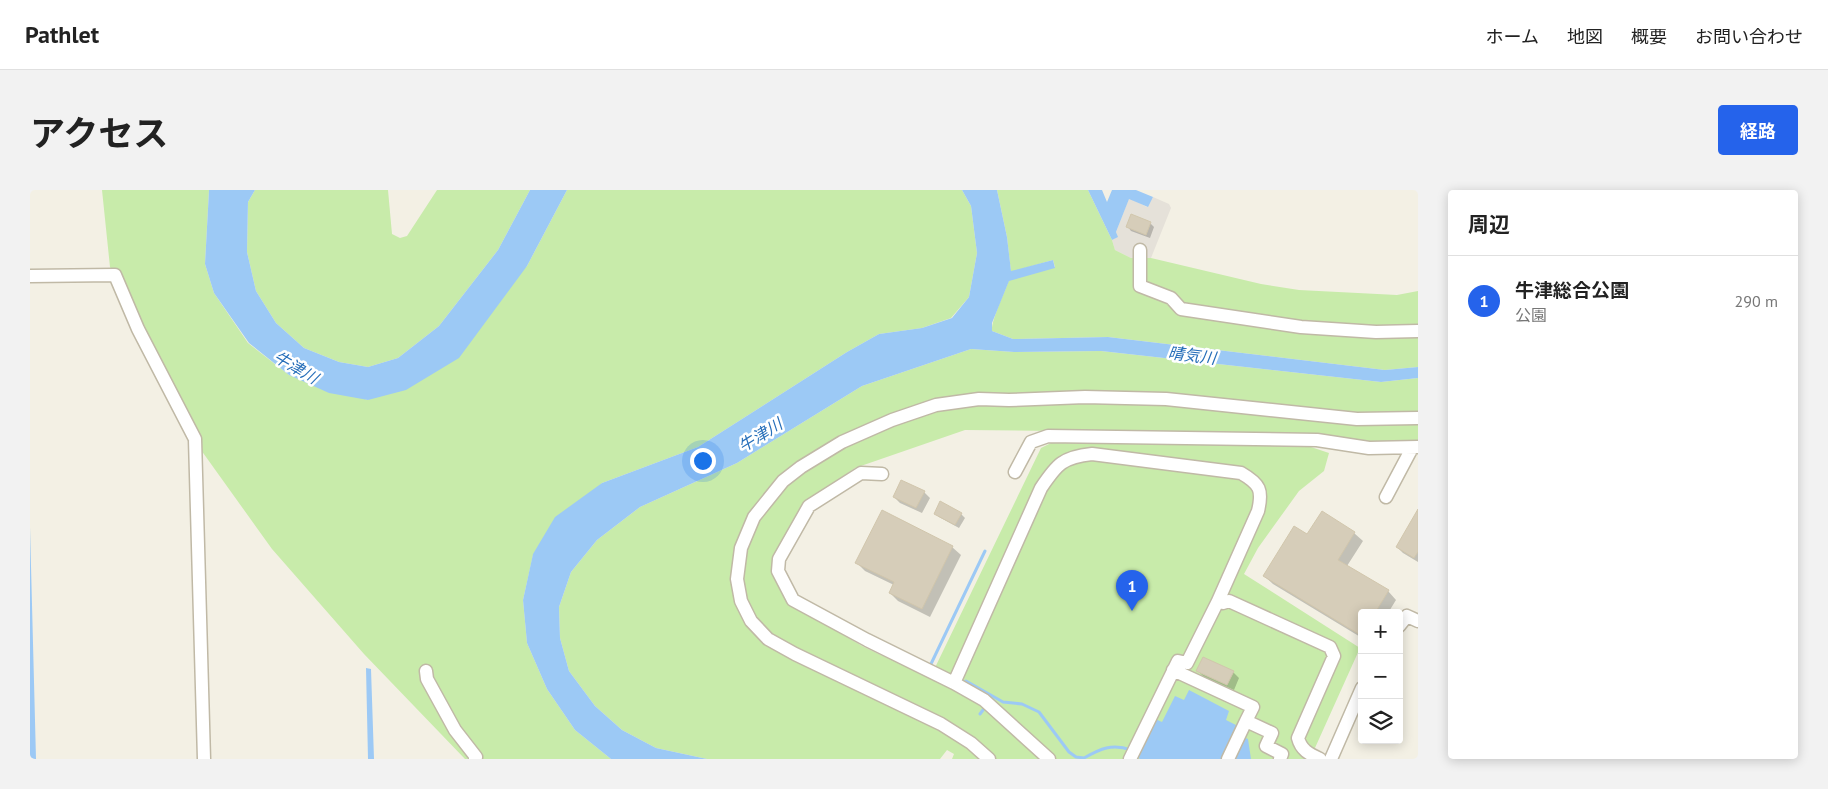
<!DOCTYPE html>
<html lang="ja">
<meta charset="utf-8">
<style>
body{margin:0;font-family:"PT Sans","Noto Sans JP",sans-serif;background:#f2f2f2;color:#222}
.controls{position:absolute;right:15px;bottom:15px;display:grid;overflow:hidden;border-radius:5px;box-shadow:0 2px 12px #0003}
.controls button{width:45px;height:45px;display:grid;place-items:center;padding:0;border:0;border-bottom:1px solid #e0e0e0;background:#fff;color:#222;font:25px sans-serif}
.you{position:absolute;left:672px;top:270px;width:18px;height:18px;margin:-12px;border:4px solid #fff;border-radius:50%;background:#1a73e8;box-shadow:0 0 0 8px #1a73e833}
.badge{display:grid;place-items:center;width:32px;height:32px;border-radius:50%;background:#2563eb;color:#fff;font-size:16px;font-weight:700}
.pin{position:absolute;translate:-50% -41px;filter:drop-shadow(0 1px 2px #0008)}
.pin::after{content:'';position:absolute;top:26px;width:18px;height:15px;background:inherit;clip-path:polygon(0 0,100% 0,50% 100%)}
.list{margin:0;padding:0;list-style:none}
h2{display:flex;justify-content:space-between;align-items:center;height:65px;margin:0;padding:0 20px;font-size:21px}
h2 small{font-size:16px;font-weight:400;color:#767676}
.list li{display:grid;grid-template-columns:32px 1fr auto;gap:15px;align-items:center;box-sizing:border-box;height:90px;padding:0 20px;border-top:1px solid #e0e0e0}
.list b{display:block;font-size:19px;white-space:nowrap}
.list p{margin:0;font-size:16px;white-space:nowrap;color:#767676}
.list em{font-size:16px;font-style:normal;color:#767676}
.icon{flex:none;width:28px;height:28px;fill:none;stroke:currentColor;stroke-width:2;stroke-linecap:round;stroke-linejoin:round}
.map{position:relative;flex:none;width:1388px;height:569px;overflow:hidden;border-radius:5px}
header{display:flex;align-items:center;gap:30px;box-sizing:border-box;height:70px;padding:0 25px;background:#fff;border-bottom:1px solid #e0e0e0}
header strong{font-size:24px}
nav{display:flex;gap:28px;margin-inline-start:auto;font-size:18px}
.intro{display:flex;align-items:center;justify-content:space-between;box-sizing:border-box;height:120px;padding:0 30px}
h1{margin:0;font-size:35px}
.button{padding:12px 22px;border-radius:5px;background:#2563eb;color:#fff;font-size:18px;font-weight:700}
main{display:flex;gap:30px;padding:0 30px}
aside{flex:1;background:#fff;border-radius:5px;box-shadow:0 2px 12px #0003}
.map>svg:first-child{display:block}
</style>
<header>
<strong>Pathlet</strong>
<nav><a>ホーム</a><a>地図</a><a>概要</a><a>お問い合わせ</a></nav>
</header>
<div class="intro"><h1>アクセス</h1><a class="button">経路</a></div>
<main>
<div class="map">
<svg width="1388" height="569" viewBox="0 0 1388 569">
<rect width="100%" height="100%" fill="#f3f0e4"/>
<path fill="#e5e1d9" d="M 1123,7 L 1139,14 L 1141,18 L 1121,68 L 1101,68 L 1085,60 L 1082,50 L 1087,47 L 1086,42 L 1099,8 L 1117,17 Z"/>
<path fill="#c8ebaa" d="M 72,0 L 179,0 L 175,74 L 184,103 L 218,153 L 259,185 L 338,210 L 497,76 L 537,0 L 932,0 L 941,16 L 947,63 L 939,107 L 921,128 L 892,138 L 849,144 L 817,162 L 668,257 L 572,293 L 503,365 L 493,410 L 497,453 L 517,499 L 545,540 L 581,569 L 435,569 L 334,464 L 242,359 L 171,260 L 80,77 Z
M 225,0 L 358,0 L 362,44 L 370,48 L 377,46 L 407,0 L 500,0 L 468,60 L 409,136 L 368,168 L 338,177 L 309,172 L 274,158 L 246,133 L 226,101 L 217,62 L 218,12 Z
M 967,0 L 1058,0 L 1082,50 L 1085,60 L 1101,68 L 1121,68 L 1231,94 L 1269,100 L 1367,105 L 1388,101 L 1388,177 L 1355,180 L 1078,147 L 983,149 L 962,141 C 961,130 975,102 979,90 L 1025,77 L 1023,70 L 981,82 L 977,47 Z
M 941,159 L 984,162 L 1071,161 L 1351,192 L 1388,188 L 1388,250 L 1339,253 L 1290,244 L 935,240 L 825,278 L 775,313 L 743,370 L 742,383 L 758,413 L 834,457 L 900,488 L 1011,258 L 1021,253 L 1278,256 L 1299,263 L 1294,281 L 1269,301 L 1228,358 L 1214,384 L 1330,458 L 1280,569 L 922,569 L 924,564 L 917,560 L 910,569 L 677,569 L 626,558 L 592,540 L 565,516 L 539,481 L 530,448 L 529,417 L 541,382 L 567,350 L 610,317 L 707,273 L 832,196 Z"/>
<path fill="#9cc9f5" d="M 179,0 L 225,0 L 218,12 L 217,62 L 226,101 L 246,133 L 274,158 L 309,172 L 338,177 L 368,168 L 409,136 L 468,60 L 500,0 L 537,0 L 497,76 L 429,168 L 376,200 L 338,210 L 299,203 L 259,185 L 219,153 L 184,103 L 175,74 Z
M 932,0 L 967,0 L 977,47 L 981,81 L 1023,70 L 1025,78 L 979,91 L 962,133 L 962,141 L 983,149 L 1078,147 L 1355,180 L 1388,177 L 1388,188 L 1351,192 L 1071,161 L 984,162 L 941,159 L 832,196 L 707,273 L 610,317 L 567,350 L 541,382 L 529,417 L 530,448 L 539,481 L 565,516 L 592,540 L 626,558 L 677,569 L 581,569 L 545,540 L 517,499 L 497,453 L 493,410 L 503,364 L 525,327 L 572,293 L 668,257 L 817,162 L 849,144 L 892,138 L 922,128 L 939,107 L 947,63 L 941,16 Z
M 1058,0 L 1072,0 L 1077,12 L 1082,0 L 1106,0 L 1123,7 L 1118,17 L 1099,9 L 1086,42 L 1088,47 L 1082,50 Z
M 0,337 L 6,569 L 0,569 Z
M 336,478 L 341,479 L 344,569 L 338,569 Z
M 1159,500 L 1199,521 L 1196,530 L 1210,537 L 1207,544 L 1218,549 L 1221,569 L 1110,569 L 1106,566 L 1123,528 L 1132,532 L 1145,506 L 1154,510 Z"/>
<path fill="#0003" d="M 1120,33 L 1124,37 L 1120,48 L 1101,41 L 1098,37 Z
M 894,302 L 900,308 L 892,323 L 870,313 L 864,307 Z
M 852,321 L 922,357 L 931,365 L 900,427 L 868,411 L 860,403 L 864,395 L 835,381 L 827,373 Z
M 905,323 L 931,324 L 935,328 L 929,338 L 909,327 Z
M 1292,323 L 1324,343 L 1333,351 L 1317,376 L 1358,401 L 1366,410 L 1358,423 L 1332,423 L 1332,448 L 1243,394 L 1234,386 L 1278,346 Z
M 1388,327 L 1388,372 L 1373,363 L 1367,357 Z
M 1168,481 L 1203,482 L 1209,488 L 1204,500 L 1174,487 Z"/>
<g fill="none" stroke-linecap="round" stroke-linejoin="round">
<path stroke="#9cc9f5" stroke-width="3" d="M 902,476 L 900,476 L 955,361
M 936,491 L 973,512 L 992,514 L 1009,522 L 1039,562 L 1046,567 L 1054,568 C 1070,559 1082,553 1101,560
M 950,524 L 956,516"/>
</g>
<path fill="#d6cdb9" stroke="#d1c6ac" d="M 1101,24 L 1121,32 L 1116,45 L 1096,37 Z
M 871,290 L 895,301 L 886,318 L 863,307 Z
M 910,311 L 932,323 L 925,335 L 904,324 Z
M 1388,319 L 1388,362 L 1384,368 L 1366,357 Z
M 852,320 L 923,356 L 892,419 L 859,403 L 864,392 L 825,373 Z
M 1292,321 L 1325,342 L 1308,370 L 1359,400 L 1345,423 L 1332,423 L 1332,446 L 1233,386 L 1264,336 L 1277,344 Z
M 1173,467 L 1204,481 L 1197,495 L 1166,481 Z"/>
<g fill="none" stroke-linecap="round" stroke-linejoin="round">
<defs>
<path id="minor" d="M 1110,60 L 1110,96 L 1141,108 L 1151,119 L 1271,137 L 1346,142 L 1388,141
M 0,86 L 85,85 L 108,139 L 165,249 L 174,569
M 985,282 L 1001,252 L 1018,246 L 1287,250 L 1339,258 L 1388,257
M 852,284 L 831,283 L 779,316 L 749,369 L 748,381 L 763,410 L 837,450 L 924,493 L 954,510 L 1019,569
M 1356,307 L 1382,258
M 1369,436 L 1377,426 L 1388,431
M 1143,480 L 1223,517 L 1216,531 L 1242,543 L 1236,556 L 1252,564 L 1250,569
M 396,481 L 397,489 L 425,540 L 446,567 L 445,569
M 924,493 L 1011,298 C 1027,274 1033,267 1062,264 L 1211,283 C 1230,294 1233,300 1228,321 L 1188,411
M 959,569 L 941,553 L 911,534 L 765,464 L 738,449 L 721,431 L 711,411 L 707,389 L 711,358 L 724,327 L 753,291 L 771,277 L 812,252 L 862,230 L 906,215 L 949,209 L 979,210 L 1055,207 L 1136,209 L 1327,229 L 1388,228
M 1100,569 L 1148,471 L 1157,473 L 1188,411 L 1193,413 L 1199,411 L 1300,457 L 1304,466 L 1268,548 C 1271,560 1279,564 1290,569
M 1198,569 L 1216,531
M 1301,569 L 1332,498"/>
</defs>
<use href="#minor" stroke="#c0b9a6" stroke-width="15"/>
<use href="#minor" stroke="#fff" stroke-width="12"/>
</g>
<g text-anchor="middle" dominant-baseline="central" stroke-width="5" stroke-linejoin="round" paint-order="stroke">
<g font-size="16" font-style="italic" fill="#266eb9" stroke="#fff">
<text transform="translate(1162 165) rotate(7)">晴気川</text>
<text transform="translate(266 177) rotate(30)">牛津川</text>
<text transform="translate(730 245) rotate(-32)">牛津川</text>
</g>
</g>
</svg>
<div class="controls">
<button>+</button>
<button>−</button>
<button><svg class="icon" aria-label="layers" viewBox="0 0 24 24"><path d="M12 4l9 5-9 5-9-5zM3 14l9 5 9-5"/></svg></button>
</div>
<div class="you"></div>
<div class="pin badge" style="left:1102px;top:421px">1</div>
</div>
<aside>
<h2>周辺<small></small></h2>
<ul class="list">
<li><span class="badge">1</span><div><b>牛津総合公園</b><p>公園</p></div><em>290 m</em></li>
</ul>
</aside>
</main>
